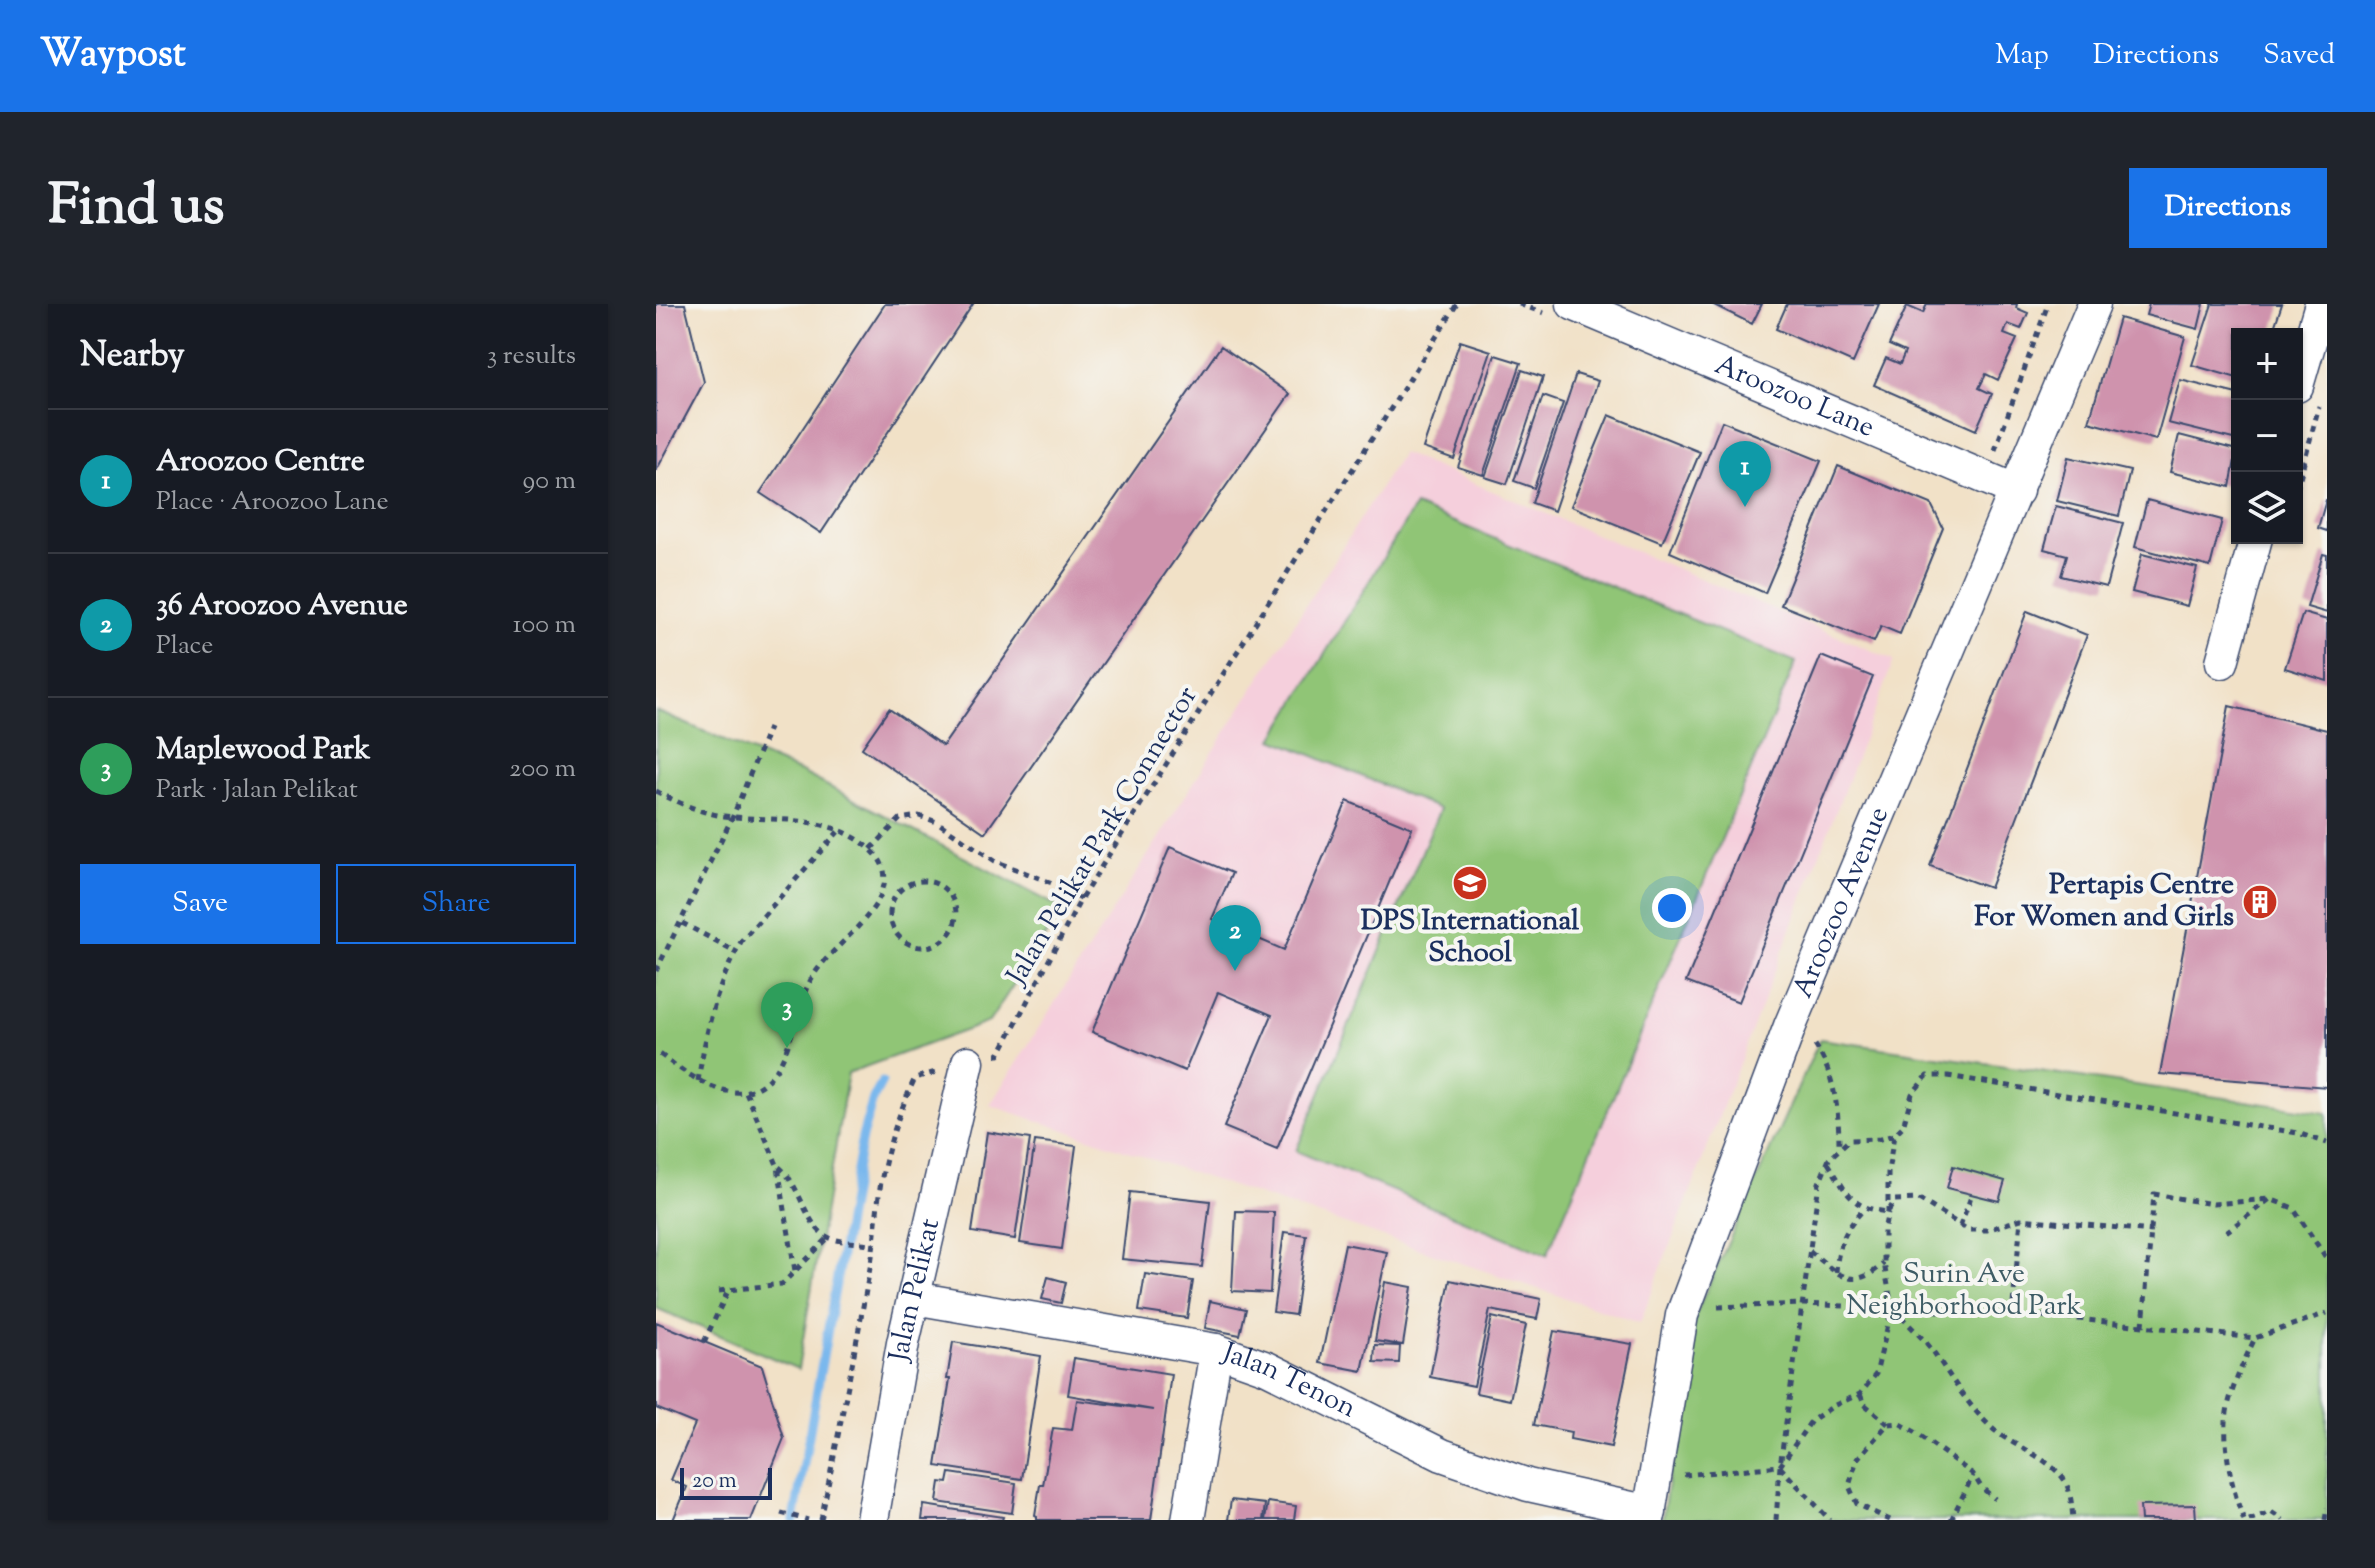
<!DOCTYPE html>
<meta charset="utf-8">
<style>
body{margin:0;font-family:"Sorts Mill Goudy",serif;background:#20242c;color:#f1f3f6}
.controls{position:absolute;right:24px;top:24px;display:grid;overflow:hidden;border-radius:0px;box-shadow:0 2px 6px #0004}
.controls button{width:72px;height:72px;display:grid;place-items:center;padding:0;border:0;border-bottom:2px solid #363941;background:#171b24;color:#f1f3f6;font:40px sans-serif}
.scale{position:absolute;left:24px;bottom:20px;width:92px;box-sizing:border-box;padding-left:8px;border:4px solid #1b2f5e;border-top:0;font-size:22px;line-height:28px;white-space:nowrap;color:#1b2f5e;-webkit-text-stroke:6px #f6f6f2;paint-order:stroke}
.you{position:absolute;left:1016px;top:604px;width:28px;height:28px;margin:-20px;border:6px solid #fff;border-radius:50%;background:#1a73e8;box-shadow:0 0 0 12px #1a73e833}
.badge{display:grid;place-items:center;width:52px;height:52px;border-radius:50%;background:#1a73e8;color:#fff;font-size:26px;font-weight:700}
.pin{position:absolute;translate:-50% -66px;filter:drop-shadow(0 2px 4px #0008)}
.pin::after{content:'';position:absolute;top:42px;width:28px;height:24px;background:inherit;clip-path:polygon(0 0,100% 0,50% 100%)}
.list{margin:0;padding:0;list-style:none}
h2{display:flex;justify-content:space-between;align-items:center;height:104px;margin:0;padding:0 32px;font-size:34px}
h2 small{font-size:26px;font-weight:400;color:#9ea1a6}
.list li{display:grid;grid-template-columns:52px 1fr auto;gap:24px;align-items:center;box-sizing:border-box;height:144px;padding:0 32px;border-top:2px solid #363941}
.list b{display:block;font-size:30px;white-space:nowrap}
.list p{margin:0;font-size:26px;white-space:nowrap;color:#9ea1a6}
.list em{font-size:26px;font-style:normal;color:#9ea1a6}
.actions{display:flex;gap:16px;padding:24px 32px}
.actions a{flex:1;padding:18px 0;border:2px solid #1a73e8;border-radius:0px;text-align:center;font-size:28px;color:#1a73e8}
.actions .main{background:#1a73e8;color:#fff}
.icon{flex:none;width:44px;height:44px;fill:none;stroke:currentColor;stroke-width:2;stroke-linecap:round;stroke-linejoin:round}
.map{position:relative;flex:none;width:1671px;height:1216px;overflow:hidden;border-radius:0px}
header{display:flex;align-items:center;gap:48px;box-sizing:border-box;height:112px;padding:0 40px;background:#1a73e8;color:#fff}
header strong{font-size:38px}
nav{display:flex;gap:44px;margin-inline-start:auto;font-size:28px}
.intro{display:flex;align-items:center;justify-content:space-between;box-sizing:border-box;height:192px;padding:0 48px}
h1{margin:0;font-size:56px}
.button{padding:20px 36px;border-radius:0px;background:#1a73e8;color:#fff;font-size:28px;font-weight:700}
main{display:flex;gap:48px;padding:0 48px}
aside{flex:1;background:#171b24;border-radius:0px;box-shadow:0 2px 6px #0004}
.map>svg:first-child{display:block}
</style>
<header>
<strong>Waypost</strong>
<nav><a>Map</a><a>Directions</a><a>Saved</a></nav>
</header>
<div class="intro"><h1>Find us</h1><a class="button">Directions</a></div>
<main>
<aside>
<h2>Nearby<small>3 results</small></h2>
<ul class="list">
<li><span class="badge" style="background:#0f9aa8">1</span><div><b>Aroozoo Centre</b><p>Place · Aroozoo Lane</p></div><em>90 m</em></li>
<li><span class="badge" style="background:#0f9aa8">2</span><div><b>36 Aroozoo Avenue</b><p>Place</p></div><em>100 m</em></li>
<li><span class="badge" style="background:#2e9e5b">3</span><div><b>Maplewood Park</b><p>Park · Jalan Pelikat</p></div><em>200 m</em></li>
</ul>
<div class="actions"><a class="main">Save</a><a>Share</a></div>
</aside>
<div class="map">
<svg width="1671" height="1216" viewBox="0 0 1671 1216">
<rect width="100%" height="100%" fill="#f6f6f2"/>
<filter id="ink" filterUnits="userSpaceOnUse"><feTurbulence type="fractalNoise" baseFrequency=".0125" numOctaves="2"/><feDisplacementMap in="SourceGraphic" scale="16" xChannelSelector="R" yChannelSelector="G"/><feConvolveMatrix kernelMatrix="1 2 1 2 8 2 1 2 1" color-interpolation-filters="sRGB"/></filter>
<filter id="wash" filterUnits="userSpaceOnUse"><feTurbulence type="fractalNoise" baseFrequency=".006" numOctaves="4" result="noise"/><feDisplacementMap in="SourceGraphic" scale="32" xChannelSelector="R" yChannelSelector="G"/><feGaussianBlur stdDeviation="1.8" result="paint"/><feColorMatrix in="noise" values="0 0 0 0 0 0 0 0 0 0 0 0 0 0 0 0 0 1.4 0 .05"/><feComposite in="paint" operator="in"/></filter>
<g filter="url(#wash)">
<rect width="100%" height="100%" fill="#f1e1c7"/>
<path fill="#f5cfdc" d="M 746,149 L 1238,356 L 984,1019 L 334,801 Z"/>
<path fill="#90c576" stroke="#567a6a" stroke-width="2" d="M 759,202 L 1140,358 L 891,951 L 640,847 L 784,505 L 617,435 Z
M 0,407 L 147,469 L 407,605 L 333,718 L 192,769 L 142,1065 L 0,1004 Z
M 1164,735 L 1671,809 L 1671,1216 L 1006,1216 L 1038,1014 Z"/>
<g fill="none" stroke-linecap="round" stroke-linejoin="round">
<path stroke="#7ab8ed" stroke-width="9" d="M 138,1216 L 206,833 L 217,795 L 226,778"/>
</g>
<g id="blocks">
<path fill="#cf93ad" d="M 0,0 L 29,0 L 48,78 L 0,167 Z
M 229,0 L 317,0 L 165,229 L 104,189 Z
M 1056,0 L 1106,0 L 1096,20 Z
M 1131,0 L 1223,0 L 1197,59 L 1120,25 Z
M 1271,0 L 1361,0 L 1360,4 L 1372,9 L 1365,25 L 1352,20 L 1348,30 L 1361,35 L 1342,76 L 1330,70 L 1323,84 L 1336,90 L 1320,126 L 1218,81 L 1230,54 L 1244,60 L 1249,48 L 1233,41 L 1251,2 L 1267,9 Z
M 1493,0 L 1548,0 L 1542,25 L 1490,11 Z
M 1556,0 L 1626,0 L 1616,30 L 1581,30 L 1581,74 L 1536,61 Z
M 1463,14 L 1529,33 L 1500,136 L 1433,118 Z
M 804,37 L 835,47 L 798,155 L 767,144 Z
M 565,42 L 634,90 L 329,529 L 206,444 L 233,405 L 287,442 Z
M 839,51 L 865,59 L 827,171 L 802,163 Z
M 866,66 L 887,73 L 851,180 L 829,173 Z
M 920,70 L 942,77 L 898,207 L 876,199 Z
M 1524,76 L 1581,90 L 1581,136 L 1512,119 Z
M 887,92 L 907,99 L 878,184 L 858,177 Z
M 953,111 L 1044,148 L 1006,239 L 915,202 Z
M 1066,117 L 1165,157 L 1109,289 L 1014,248 Z
M 1523,131 L 1581,146 L 1574,183 L 1514,168 Z
M 1412,153 L 1474,167 L 1463,212 L 1401,197 Z
M 1182,162 L 1275,200 L 1287,224 L 1244,330 L 1225,322 L 1218,338 L 1125,301 Z
M 1491,196 L 1566,216 L 1554,263 L 1479,243 Z
M 1670,196 L 1671,196 L 1671,227 L 1662,224 Z
M 1400,202 L 1467,219 L 1450,283 L 1405,272 L 1411,251 L 1388,245 Z
M 1486,250 L 1541,264 L 1531,302 L 1476,288 Z
M 1667,250 L 1671,251 L 1671,309 L 1651,303 Z
M 1371,307 L 1431,331 L 1334,584 L 1274,562 Z
M 1647,309 L 1671,316 L 1671,377 L 1629,364 Z
M 1165,352 L 1217,373 L 1083,698 L 1030,678 Z
M 1573,402 L 1671,426 L 1671,783 L 1504,770 Z
M 691,497 L 756,524 L 621,845 L 568,823 L 616,711 L 562,688 L 529,767 L 436,728 L 514,543 L 576,569 L 556,615 L 628,646 Z
M 331,828 L 374,835 L 359,935 L 316,928 Z
M 379,837 L 420,842 L 406,945 L 364,939 Z
M 1297,862 L 1349,877 L 1343,897 L 1291,884 Z
M 474,888 L 554,897 L 546,963 L 466,955 Z
M 580,907 L 618,908 L 614,989 L 576,987 Z
M 628,928 L 650,931 L 639,1011 L 617,1008 Z
M 689,940 L 731,948 L 706,1067 L 664,1059 Z
M 489,970 L 537,977 L 531,1014 L 483,1007 Z
M 392,973 L 410,978 L 405,999 L 386,995 Z
M 794,976 L 885,995 L 881,1015 L 834,1006 L 818,1082 L 774,1073 Z
M 729,978 L 756,983 L 747,1041 L 719,1037 Z
M 554,997 L 590,1005 L 584,1031 L 549,1024 Z
M 836,1013 L 870,1021 L 854,1096 L 820,1089 Z
M 0,1018 L 106,1062 L 128,1134 L 95,1216 L 17,1216 L 31,1183 L 15,1176 L 39,1120 L 0,1104 Z
M 898,1027 L 976,1040 L 955,1143 L 914,1135 L 915,1128 L 878,1121 Z
M 297,1038 L 385,1052 L 366,1175 L 280,1162 L 294,1075 L 291,1075 Z
M 719,1041 L 744,1042 L 743,1059 L 718,1058 Z
M 418,1054 L 515,1070 L 495,1216 L 381,1216 L 381,1212 L 379,1211 L 384,1181 L 387,1181 L 397,1124 L 416,1126 L 421,1096 L 497,1106 L 412,1091 Z
M 294,1169 L 360,1179 L 356,1209 L 281,1198 L 284,1178 L 292,1179 Z
M 575,1196 L 609,1200 L 607,1216 L 572,1216 Z
M 612,1198 L 640,1202 L 638,1216 L 609,1216 Z
M 268,1201 L 347,1213 L 346,1216 L 266,1216 Z
M 1539,1201 L 1540,1216 L 1485,1216 L 1484,1202 Z"/>
</g>
</g>
<g filter="url(#ink)">
<use href="#blocks" fill-opacity="0" stroke="#3b4a6e" stroke-width="2"/>
<g fill="none" stroke-linecap="round" stroke-linejoin="round">
<defs>
<g id="street">
<path id="s1" d="M 917,0 L 1361,187"/>
<path d="M 1641,82 L 1665,0"/>
<path d="M 1566,358 L 1600,234"/>
<path id="s2" d="M 258,994 L 560,1046 L 611,1064 L 786,1151 L 872,1181 L 994,1208"/>
<path id="s3" d="M 216,1216 L 247,1039 L 312,758"/>
<path d="M 532,1216 L 560,1046"/>
<path id="s4" d="M 992,1216 L 1026,1011 L 1134,722 L 1438,0"/>
</g>
</defs>
<use href="#street" stroke="#3b4a6e" stroke-width="35"/>
<path stroke="#3b4a6e" stroke-width="5" stroke-dasharray="6 6" stroke-linecap="butt" d="M 863,0 L 888,9
M 1339,146 L 1392,0
M 1641,185 L 1663,102
M 0,487 C 20,498 45,509 68,512 C 117,518 173,509 213,544 C 260,584 189,631 165,661 C 144,686 142,715 131,744 C 102,821 44,781 0,747
M 215,545 L 244,515 L 263,512 L 281,518 L 339,557 L 396,579 L 425,595
M234 610a33 33 0 1 1 66 0a33 33 0 1 1-66 0Z
M 26,619 L 79,647
M 0,667 L 77,512 L 113,424
M 1159,741 C 1179,771 1183,808 1183,843
M 340,751 L 343,751 L 425,595 L 801,0
M 42,777 C 50,727 61,679 86,636 L 182,528
M 90,788 L 122,863 L 139,967
M 1172,859 C 1192,890 1194,904 1232,908 L 1239,896 L 1263,895 L 1312,926 L 1331,926 L 1365,915 L 1496,927
M 123,863 C 145,880 149,924 174,934 C 187,939 205,938 218,941
M 1304,922 L 1316,890
M 1570,928 L 1614,895 L 1637,904 L 1671,955
M 1154,947 C 1182,970 1196,989 1228,959
M 1180,968 C 1182,941 1189,925 1208,905
M 63,987 L 126,980 L 173,933
M 1062,1003 L 1148,1000 L 1403,1013 L 1599,1034 L 1671,1009
M 1237,1004 C 1250,1019 1268,1034 1279,1050 C 1297,1076 1312,1102 1336,1124 C 1357,1143 1389,1151 1407,1174 C 1415,1185 1416,1203 1417,1216
M 1356,1011 L 1365,915
M 1487,1022 L 1498,890 L 1557,900 L 1614,895
M 48,1038 L 72,987
M 1204,1090 L 1208,1100 L 1232,1120
M 1124,1163 L 1174,1216
M 1028,1171 L 1124,1162 L 1155,1117 L 1179,1101 L 1204,1090 L 1220,1070 L 1236,1004 L 1228,959 L 1228,926 L 1232,908 L 1232,868 L 1238,831
M 125,1209 L 152,1216
M 165,1216 C 182,1132 199,1048 214,964 C 220,934 220,903 226,873 C 233,838 244,806 259,774 L 280,768
M 1120,1216 L 1124,1162 L 1163,879 L 1173,855 L 1193,836 L 1224,835 L 1238,831 L 1247,822 L 1256,790 L 1271,772 L 1292,772 L 1642,829 L 1671,839
M 1234,1216 L 1201,1200 L 1193,1182 L 1201,1155 L 1232,1120 L 1243,1119 L 1259,1128 L 1317,1170 L 1325,1183 L 1339,1195
M 1295,1216 L 1317,1171
M 1588,1216 C 1575,1184 1564,1133 1573,1098 C 1579,1076 1589,1055 1599,1034
M 1593,1216 L 1615,1208 L 1627,1216
M 1669,1216 L 1671,1204"/>
<use href="#street" stroke="#fff" stroke-width="32"/>
</g>
</g>
<defs>
<symbol id="school-disc" viewBox="-11 -11 22 22"><circle r="9.5" fill="#c8321e" stroke="#f6f6f2"/><path d="M0-5L7-2L0 1L-7-2ZM-4 1L0 2.5L4 1V4Q0 6-4 4Z" fill="#fff"/></symbol>
<symbol id="building-disc" viewBox="-11 -11 22 22"><circle r="9.5" fill="#c8321e" stroke="#f6f6f2"/><path d="M-4-6H4V6H1V3H-1V6H-4ZM-2.5-4.3h1.7v1.8h-1.7ZM.8-4.3h1.7v1.8H.8ZM-2.5-1h1.7V.8h-1.7ZM.8-1h1.7V.8H.8Z" fill="#fff"/></symbol>
</defs>
<g fill-rule="evenodd">
<use href="#school-disc" x="794" y="559" width="40" height="40"/>
<use href="#building-disc" x="1584" y="578" width="40" height="40"/>
</g>
<g text-anchor="middle" dominant-baseline="central" stroke-width="8" stroke-linejoin="round" paint-order="stroke">
<g font-size="28" fill="#1b2f5e" stroke="#f6f6f2">
<text stroke="none"><textPath href="#s1" startOffset="240">Aroozoo Lane</textPath></text>
<text transform="translate(447 532) rotate(-59)">Jalan Pelikat Park Connector</text>
<text stroke="none"><textPath href="#s4" startOffset="650">Aroozoo Avenue</textPath></text>
<text stroke="none"><textPath href="#s3" startOffset="234">Jalan Pelikat</textPath></text>
<text stroke="none"><textPath href="#s2" startOffset="386">Jalan Tenon</textPath></text>
</g>
<g font-size="28" font-weight="bold" fill="#1b2f5e" stroke="#f6f6f2" text-anchor="end">
<text x="1578" y="582">Pertapis Centre<tspan x="1578" dy="32">For Women and Girls</tspan></text>
<text x="814" y="618" text-anchor="middle">DPS International<tspan x="814" dy="32">School</tspan></text>
</g>
<g font-size="28" fill="#3e5c65" stroke="#f6f6f2">
<text x="1308" y="971">Surin Ave<tspan x="1308" dy="32">Neighborhood Park</tspan></text>
</g>
</g>
</svg>
<div class="controls">
<button>+</button>
<button>−</button>
<button><svg class="icon" aria-label="layers" viewBox="0 0 24 24"><path d="M12 4l9 5-9 5-9-5zM3 14l9 5 9-5"/></svg></button>
</div>
<div class="scale">20 m</div>
<div class="you"></div>
<div class="pin badge" style="left:1089px;top:203px;background:#0f9aa8">1</div>
<div class="pin badge" style="left:579px;top:667px;background:#0f9aa8">2</div>
<div class="pin badge" style="left:131px;top:744px;background:#2e9e5b">3</div>
</div>
</main>
